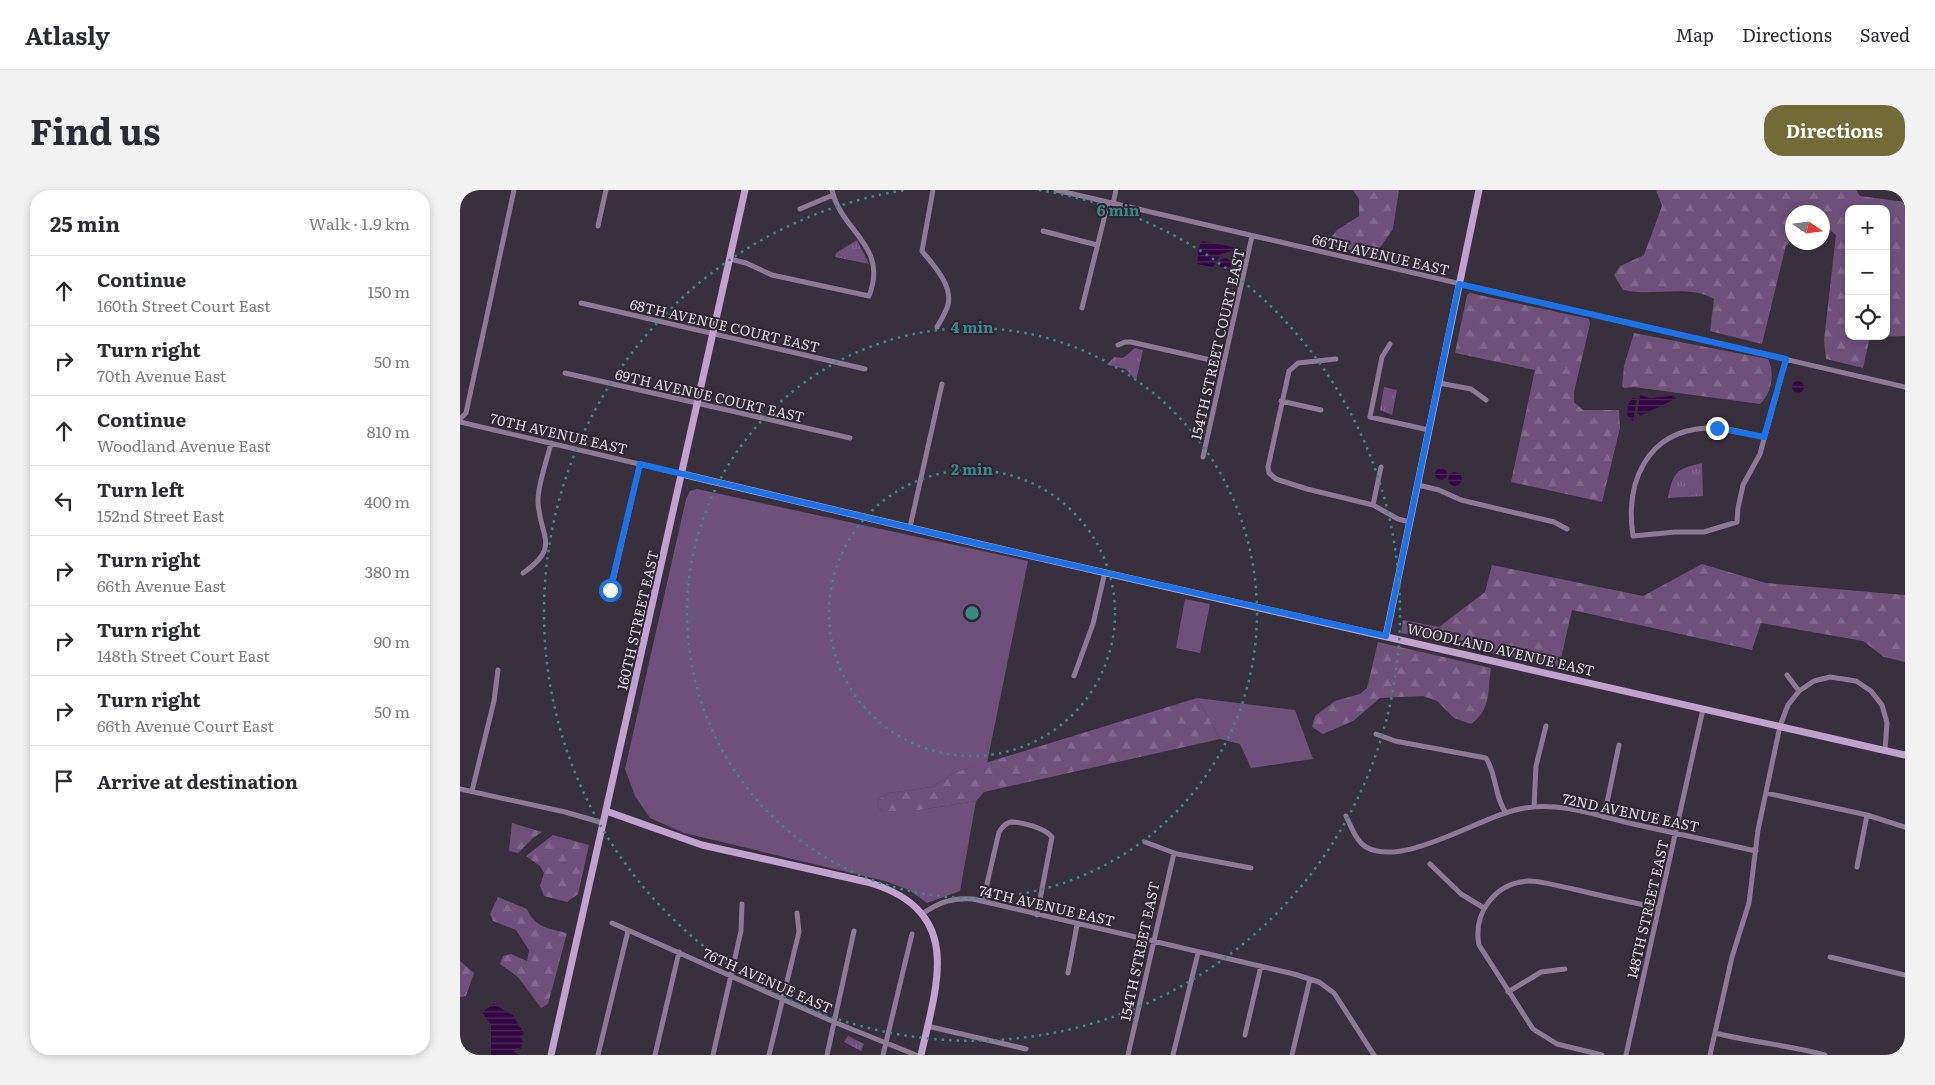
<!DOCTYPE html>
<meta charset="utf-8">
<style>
body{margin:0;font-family:Literata,serif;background:#f2f2f3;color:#2b2b33}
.controls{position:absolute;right:15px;top:15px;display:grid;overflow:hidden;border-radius:10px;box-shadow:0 2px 8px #0003}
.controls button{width:45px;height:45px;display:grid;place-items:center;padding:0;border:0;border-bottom:1px solid #e1e1e2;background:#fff;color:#2b2b33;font:25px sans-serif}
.compass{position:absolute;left:1325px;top:15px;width:45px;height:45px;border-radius:50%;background:#fff;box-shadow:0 2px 8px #0003;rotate:103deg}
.stop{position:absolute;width:15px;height:15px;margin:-11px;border:4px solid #1a73e8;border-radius:50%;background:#fff}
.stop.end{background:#1a73e8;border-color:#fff;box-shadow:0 1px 5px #0008}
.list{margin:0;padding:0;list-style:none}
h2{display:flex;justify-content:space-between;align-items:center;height:65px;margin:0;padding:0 20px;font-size:21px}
h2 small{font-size:16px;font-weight:400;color:#7c7c81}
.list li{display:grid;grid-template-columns:32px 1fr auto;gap:15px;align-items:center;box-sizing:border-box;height:70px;padding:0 20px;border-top:1px solid #e1e1e2}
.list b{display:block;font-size:19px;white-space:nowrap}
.list p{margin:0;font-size:16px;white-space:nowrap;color:#7c7c81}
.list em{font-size:16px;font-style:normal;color:#7c7c81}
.icon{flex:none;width:28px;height:28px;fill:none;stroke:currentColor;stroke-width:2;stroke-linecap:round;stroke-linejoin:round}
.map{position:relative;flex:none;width:1445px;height:865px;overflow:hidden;border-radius:20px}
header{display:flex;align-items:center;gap:30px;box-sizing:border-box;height:70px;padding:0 25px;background:#fff;border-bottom:1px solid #e1e1e2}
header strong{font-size:24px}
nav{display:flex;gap:28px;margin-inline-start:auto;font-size:18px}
.intro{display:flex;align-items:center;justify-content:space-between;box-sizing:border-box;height:120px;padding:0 30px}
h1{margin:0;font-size:35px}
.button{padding:12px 22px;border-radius:20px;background:#716c37;color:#fff;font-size:18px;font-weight:700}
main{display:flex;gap:30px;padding:0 30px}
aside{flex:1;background:#fff;border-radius:20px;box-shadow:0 2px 8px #0003}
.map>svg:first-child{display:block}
</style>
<header>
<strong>Atlasly</strong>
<nav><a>Map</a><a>Directions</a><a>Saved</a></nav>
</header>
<div class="intro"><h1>Find us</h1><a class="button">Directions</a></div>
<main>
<aside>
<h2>25 min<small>Walk · 1.9 km</small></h2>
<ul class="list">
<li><svg class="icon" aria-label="ahead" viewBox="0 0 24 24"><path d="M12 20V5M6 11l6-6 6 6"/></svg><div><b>Continue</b><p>160th Street Court East</p></div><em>150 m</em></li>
<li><svg class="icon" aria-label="right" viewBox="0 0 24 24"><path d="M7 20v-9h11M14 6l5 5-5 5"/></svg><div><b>Turn right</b><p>70th Avenue East</p></div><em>50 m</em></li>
<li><svg class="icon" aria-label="ahead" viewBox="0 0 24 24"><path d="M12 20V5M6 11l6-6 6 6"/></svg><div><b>Continue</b><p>Woodland Avenue East</p></div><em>810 m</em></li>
<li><svg class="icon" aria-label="left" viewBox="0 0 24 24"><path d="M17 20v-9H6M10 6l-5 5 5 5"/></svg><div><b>Turn left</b><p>152nd Street East</p></div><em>400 m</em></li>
<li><svg class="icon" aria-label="right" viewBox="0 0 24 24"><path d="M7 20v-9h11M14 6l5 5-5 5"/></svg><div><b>Turn right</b><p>66th Avenue East</p></div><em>380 m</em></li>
<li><svg class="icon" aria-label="right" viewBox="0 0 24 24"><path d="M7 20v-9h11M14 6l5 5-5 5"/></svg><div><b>Turn right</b><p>148th Street Court East</p></div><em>90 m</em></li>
<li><svg class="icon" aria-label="right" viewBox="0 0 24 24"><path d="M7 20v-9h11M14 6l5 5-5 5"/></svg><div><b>Turn right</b><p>66th Avenue Court East</p></div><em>50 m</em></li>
<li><svg class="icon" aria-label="arrive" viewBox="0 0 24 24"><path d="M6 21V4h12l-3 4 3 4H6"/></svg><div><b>Arrive at destination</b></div></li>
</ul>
</aside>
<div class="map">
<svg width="1445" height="865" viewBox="0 0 1445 865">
<defs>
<pattern id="forest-firs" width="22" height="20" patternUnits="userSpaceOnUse" patternTransform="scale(1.25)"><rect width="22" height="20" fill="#6d517b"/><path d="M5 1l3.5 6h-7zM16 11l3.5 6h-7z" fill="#81698d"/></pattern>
<pattern id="park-tufts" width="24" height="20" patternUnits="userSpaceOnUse" patternTransform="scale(1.25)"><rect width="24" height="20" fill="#6d517b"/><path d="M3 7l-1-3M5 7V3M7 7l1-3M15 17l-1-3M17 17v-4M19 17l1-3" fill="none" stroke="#81698d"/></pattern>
<pattern id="water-rules" width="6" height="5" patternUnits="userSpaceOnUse" patternTransform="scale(1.25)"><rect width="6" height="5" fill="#310841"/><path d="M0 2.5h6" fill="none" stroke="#4e2b5c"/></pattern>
</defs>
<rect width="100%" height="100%" fill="#39303d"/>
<path fill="#6d517b" d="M 237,299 L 568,371 L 527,573 L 496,582 L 472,597 L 429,603 L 418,610 L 417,616 L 422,621 L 453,621 L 516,611 L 500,701 L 467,713 L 449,700 L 425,691 L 224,643 L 190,628 L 175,606 L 165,579 L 226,309 L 230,301 Z
M 725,409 L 750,414 L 740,463 L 716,458 Z
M 737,508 L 835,520 L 853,569 L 791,578 L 780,554 L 760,549 Z"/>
<path fill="url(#forest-firs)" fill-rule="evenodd" d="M 893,0 L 939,0 L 933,39 L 914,66 L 866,54 L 877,40 L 899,26 L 899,9 Z
M 1196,0 L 1396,0 L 1400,6 L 1445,12 L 1445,146 L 1410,147 L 1403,178 L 1366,169 L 1364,150 L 1376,45 L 1366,37 L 1363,38 L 1362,22 L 1332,22 L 1332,51 L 1326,55 L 1302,154 L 1250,141 L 1254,109 C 1227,94 1193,107 1163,100 L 1154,85 L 1160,76 L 1184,65 L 1202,16 ZM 1389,19 L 1426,19 L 1426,146 L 1389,146 Z
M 1010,103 L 1129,129 L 1130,134 L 1114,202 L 1114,212 L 1123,220 L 1159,220 L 1160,238 L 1142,312 L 1051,292 L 1075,180 L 995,163 L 1007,105 Z
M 1174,143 L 1308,169 C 1315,182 1312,203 1300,214 L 1174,197 L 1164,198 L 1162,196 L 1164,176 Z
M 1242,374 L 1306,393 L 1445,405 L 1445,472 L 1424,467 L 1403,451 L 1301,433 L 1292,460 L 1112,420 L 1099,477 L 941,443 L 943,430 L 979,437 L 1025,402 L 1032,375 L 1183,406 Z
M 918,452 L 1031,478 C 1027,502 1032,518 1011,534 L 994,528 L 977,511 L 963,506 L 920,508 L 893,531 L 863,544 L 852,537 L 855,526 L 875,511 L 900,504 L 907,498 Z
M 737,508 L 760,549 L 524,602 L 516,611 L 453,621 L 422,621 L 417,616 L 418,610 L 429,603 L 472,597 L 496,582 Z
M 52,633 L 82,642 L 73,648 L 58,663 L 49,661 Z
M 93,645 L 129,655 L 118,704 L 107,712 L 84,706 L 80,696 L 84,683 L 80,676 L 66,666 Z
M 38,707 L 67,719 C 74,737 90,739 107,743 L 88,814 L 81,818 L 58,787 L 40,774 L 43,766 L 51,764 L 67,771 L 69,760 L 56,740 L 33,731 L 30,724 Z
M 0,771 L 14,783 L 6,806 L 0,807 Z"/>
<path fill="url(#park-tufts)" d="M 397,50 L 409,74 L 375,67 L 376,63 Z
M 675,158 L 683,160 L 676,191 L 666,179 L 647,175 L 654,167 L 663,168 Z
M 924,197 L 937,200 L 932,225 L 920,220 Z
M 1242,273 L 1243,306 L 1208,308 C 1213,282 1216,279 1242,273 Z
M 388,846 L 404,854 L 401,861 L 384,852 Z"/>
<path fill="url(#water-rules)" d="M 742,51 L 773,57 L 775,60 L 761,64 L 753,77 L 737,74 L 739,56 Z
M759 74a6 6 0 1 1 12 0a6 6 0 1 1-12 0Z
M1332 197a6 6 0 1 1 12 0a6 6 0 1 1-12 0Z
M 1180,205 L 1190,208 L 1212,206 L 1217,208 L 1180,226 L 1177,223 Z
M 1172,208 L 1177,209 L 1173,231 L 1167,225 L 1168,215 Z
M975 284a6 6 0 1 1 12 0a6 6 0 1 1-12 0Z
M988 289a7 7 0 1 1 14 0a7 7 0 1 1-14 0Z
M 34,814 L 53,825 L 64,844 L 60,846 L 63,851 L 61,859 L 56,858 L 54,862 L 59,865 L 31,865 L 31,835 L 22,822 Z"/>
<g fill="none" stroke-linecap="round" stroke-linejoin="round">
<path stroke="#8d7b96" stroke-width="5" d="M 473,0 L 462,61 C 473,75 493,95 488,115 C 486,122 481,130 477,137
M 596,0 L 1445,197
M 653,14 L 656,0
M 340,19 L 373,5
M 138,36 L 146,0
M 583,41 L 637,55
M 270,69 L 286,73 L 312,85 L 409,106 C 429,55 381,42 372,0
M 121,113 L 405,179
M 622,118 L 648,13
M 930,154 L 922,167 L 910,227 L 969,240
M 658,155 L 665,152 L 671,152 L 764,173
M 876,169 L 838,173 L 829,181 L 808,277 L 809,283 L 816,289 L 847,299 L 913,315 L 938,329 L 950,332
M 105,183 L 390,248
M 979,193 L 1011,199 L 1026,210
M 821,211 L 861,220
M 0,229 L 6,223 L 54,0
M 0,232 L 222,284
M 1304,247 C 1285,243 1266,237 1247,238 C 1186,241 1165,293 1173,346 L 1215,342 L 1244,342 L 1277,332 L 1278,318 L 1283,295 L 1300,264 L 1326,169
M 743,267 L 792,46
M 958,295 L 979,300 L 1001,310 L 1094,332 L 1107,339
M 913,315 L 921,277
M 450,337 L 482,194
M 63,383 C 102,356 79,346 78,311 C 78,293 87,271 91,253
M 151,400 L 180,274
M 1327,485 L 1339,501
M 614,486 L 633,434 L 645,382
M 916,544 L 935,551 L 1026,568 C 1037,585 1034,606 1046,623
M 0,599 L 105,622 L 143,633
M 12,601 L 34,511 L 38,480
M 1306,603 L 1407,625 L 1445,637
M 1074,617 L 1076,576 L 1086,536
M 886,626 C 891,636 896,651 906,657 C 944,679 1023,624 1065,618 C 1100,612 1136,625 1169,633 C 1211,642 1254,652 1296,661
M 1144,627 L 1159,555
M 685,652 L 717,664 L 791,678
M 970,674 L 1001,704 L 1024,718
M 1397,677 L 1407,625
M 523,711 L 539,642 C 542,637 545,633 551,632 C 562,632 585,638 592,647 L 577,725
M 462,724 C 478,713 492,707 513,709 L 834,784 L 859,792 L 874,803 L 914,865
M 152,733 L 374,832 L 456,865
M 1370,767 L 1445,785
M 608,783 L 617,735
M 1048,802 L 1081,782 L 1105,779
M 467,836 L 566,859
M 1255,843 C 1291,852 1328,855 1365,865
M 785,845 L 801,776
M 138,865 L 168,741
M 195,865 L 219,762
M 253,865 L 281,741 L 282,714
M 309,865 L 339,742 L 337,723
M 367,865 L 394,741
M 423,865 L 452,744
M 668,865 L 714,663
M 713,865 L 738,763
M 832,865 L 850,789
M 1142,865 L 1097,854 L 1073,839 L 1019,755 C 1013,724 1034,693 1068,691 C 1082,691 1098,696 1113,699 C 1141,706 1170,712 1199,718
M 1166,865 L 1243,519
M 1250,865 L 1272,767 L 1289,713 L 1298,640 L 1320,536 L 1328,515 L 1339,501 L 1354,491 L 1370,487 L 1396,491 L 1411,501 L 1422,515 L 1427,533 L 1425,560"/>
<path stroke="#c0a2ce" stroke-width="7" d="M 222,284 L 523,355 L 1445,565
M 926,446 L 1019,0
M 146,621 L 242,655 L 407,692 C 504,720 478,790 461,865
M 91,865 L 285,0"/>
</g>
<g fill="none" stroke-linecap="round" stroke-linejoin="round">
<path stroke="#1a73e8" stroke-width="6" d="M 150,400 L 180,274 L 523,355 L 926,446 L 999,94 L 1326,169 L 1304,247 L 1257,238"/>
</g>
<g fill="none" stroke="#388a85" stroke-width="2.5" stroke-dasharray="2.5 5">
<circle cx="512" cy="423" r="143"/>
<circle cx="512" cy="423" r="285"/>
<path d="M579 0A428 428 0 1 1 445 0"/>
</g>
<g text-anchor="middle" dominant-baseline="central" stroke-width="4" stroke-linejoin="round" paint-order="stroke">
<g font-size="14" fill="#ded9e1" stroke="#2f2633">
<text transform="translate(921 64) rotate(13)">66TH AVENUE EAST</text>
<text transform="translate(265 135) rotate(13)">68TH AVENUE COURT EAST</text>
<text transform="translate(757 154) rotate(-77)">154TH STREET COURT EAST</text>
<text transform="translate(250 205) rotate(13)">69TH AVENUE COURT EAST</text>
<text transform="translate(99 243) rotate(13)">70TH AVENUE EAST</text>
<text transform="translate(177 430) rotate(-77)">160TH STREET EAST</text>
<text transform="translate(1041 459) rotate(13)">WOODLAND AVENUE EAST</text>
<text transform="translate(1171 622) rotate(12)">72ND AVENUE EAST</text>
<text transform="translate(587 715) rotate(13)">74TH AVENUE EAST</text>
<text transform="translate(1187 719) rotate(-77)">148TH STREET EAST</text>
<text transform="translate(679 761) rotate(-78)">154TH STREET EAST</text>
<text transform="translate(308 790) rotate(24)">76TH AVENUE EAST</text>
</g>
</g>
<circle cx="512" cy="423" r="8" fill="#388a85" stroke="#2f2633" stroke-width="2.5"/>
<g font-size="15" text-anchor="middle" font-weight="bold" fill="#388a85" stroke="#2f2633" stroke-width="4" stroke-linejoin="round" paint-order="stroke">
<text x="658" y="26">6 min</text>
<text x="512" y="143">4 min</text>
<text x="512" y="285">2 min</text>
</g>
</svg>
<div class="controls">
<button>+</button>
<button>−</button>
<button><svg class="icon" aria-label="locate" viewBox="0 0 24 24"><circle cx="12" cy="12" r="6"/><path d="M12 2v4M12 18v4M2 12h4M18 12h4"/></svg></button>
</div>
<svg class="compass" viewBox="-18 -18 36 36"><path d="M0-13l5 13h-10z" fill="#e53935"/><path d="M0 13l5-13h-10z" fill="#7c7c81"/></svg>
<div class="stop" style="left:150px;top:400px"></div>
<div class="stop end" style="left:1257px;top:238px"></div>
</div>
</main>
